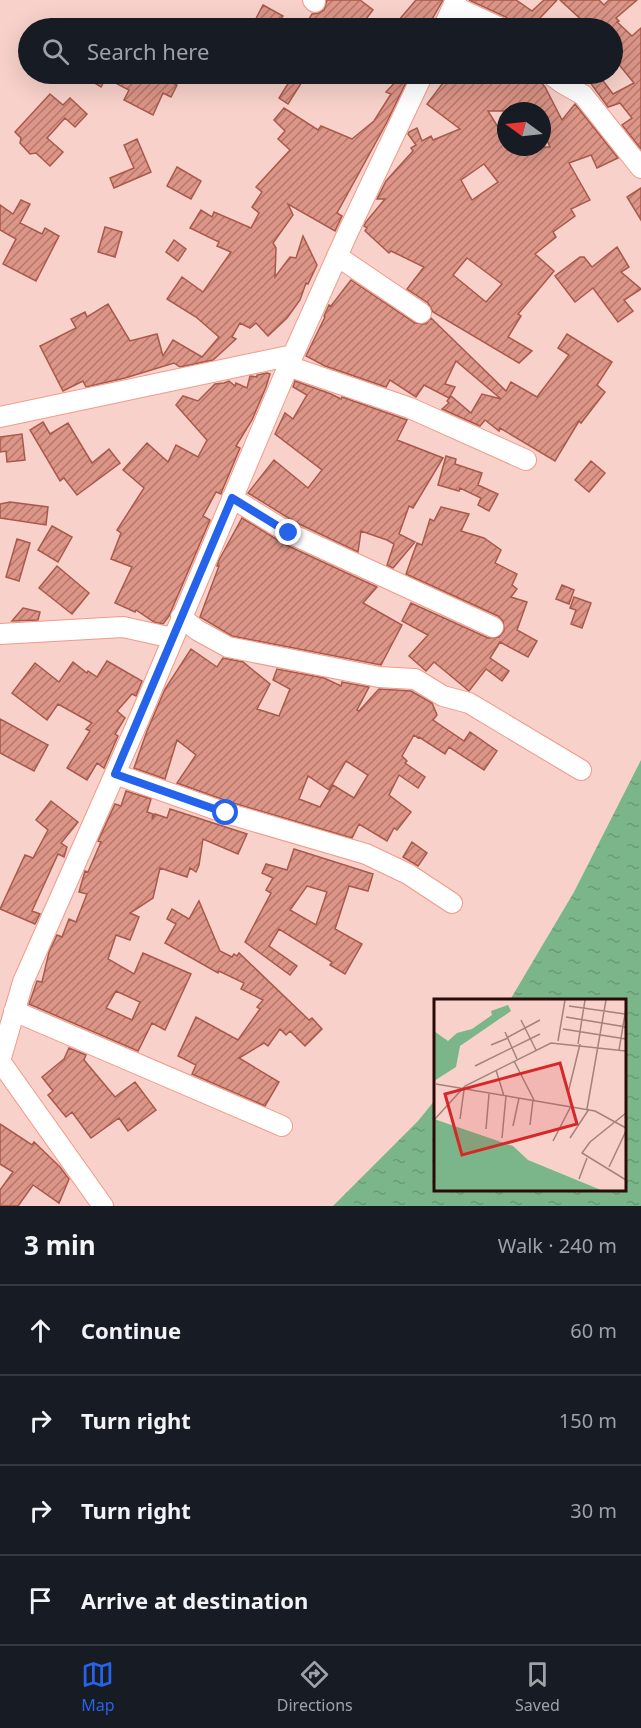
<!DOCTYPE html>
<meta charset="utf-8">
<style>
body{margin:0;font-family:"Noto Sans",sans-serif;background:#20242c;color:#f1f3f6}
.compass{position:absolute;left:497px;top:102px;width:54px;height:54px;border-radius:50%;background:#171b24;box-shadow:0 6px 24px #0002;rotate:285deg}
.stop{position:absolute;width:18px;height:18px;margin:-14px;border:4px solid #2563eb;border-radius:50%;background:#fff}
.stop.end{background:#2563eb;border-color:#fff;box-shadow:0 2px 6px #0008}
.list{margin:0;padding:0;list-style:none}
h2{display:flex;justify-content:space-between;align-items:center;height:78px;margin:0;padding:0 24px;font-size:26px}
h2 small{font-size:20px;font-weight:400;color:#9ea1a6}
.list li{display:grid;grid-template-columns:39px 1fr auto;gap:18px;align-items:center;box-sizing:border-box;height:90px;padding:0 24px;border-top:2px solid #363941}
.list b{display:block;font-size:22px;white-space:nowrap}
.list em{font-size:20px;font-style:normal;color:#9ea1a6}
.icon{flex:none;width:33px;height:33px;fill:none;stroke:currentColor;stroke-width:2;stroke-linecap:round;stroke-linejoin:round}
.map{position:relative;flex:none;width:641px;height:1206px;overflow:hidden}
.search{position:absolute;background:#171b24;box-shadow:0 6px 24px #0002;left:18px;right:18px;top:18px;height:66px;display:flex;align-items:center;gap:15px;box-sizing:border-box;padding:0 21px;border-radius:33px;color:#9ea1a6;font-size:22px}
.sheet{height:438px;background:#171b24}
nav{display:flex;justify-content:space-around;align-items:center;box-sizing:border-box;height:84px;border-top:2px solid #363941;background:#171b24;font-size:16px;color:#9ea1a6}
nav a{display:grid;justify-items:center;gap:3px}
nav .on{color:#2563eb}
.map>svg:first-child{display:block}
</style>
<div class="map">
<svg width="641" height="1206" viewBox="0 0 641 1206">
<defs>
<pattern id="water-ripples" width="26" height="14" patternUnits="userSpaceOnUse" patternTransform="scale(1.5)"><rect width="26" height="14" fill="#7ab689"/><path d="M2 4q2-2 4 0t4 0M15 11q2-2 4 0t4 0" fill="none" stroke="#6a9b75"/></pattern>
<pattern id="building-hatch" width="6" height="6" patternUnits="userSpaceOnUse" patternTransform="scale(1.5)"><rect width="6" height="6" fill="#dc9587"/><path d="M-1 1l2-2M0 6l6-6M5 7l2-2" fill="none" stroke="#b3786c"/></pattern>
</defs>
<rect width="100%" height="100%" fill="#f7d1ca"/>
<path fill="url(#water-ripples)" d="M 641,760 L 641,1206 L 333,1206 L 418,1121 L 435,1100 L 436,1190 L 624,1190 L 624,1000 L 510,1000 L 574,892 Z"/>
<path fill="url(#building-hatch)" stroke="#a9594a" stroke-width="1.5" fill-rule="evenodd" d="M 327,0 L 360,0 L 373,10 L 359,28 L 304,28 L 312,14 L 319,13 L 324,10 Z
M 416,0 L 443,0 L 427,28 L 392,28 Z
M 469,0 L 516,0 L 532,11 L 544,0 L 557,0 L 540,18 L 555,28 L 514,28 L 506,17 Z
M 560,0 L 599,0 L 604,5 L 609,0 L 637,0 L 616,18 L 619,21 L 617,22 L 632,36 L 641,28 L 641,149 L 622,125 L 632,118 L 620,103 L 608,107 L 589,81 L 586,74 L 598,74 L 613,94 L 634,83 L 612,56 L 612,28 L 581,28 L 586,24 Z
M 263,5 L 283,16 L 274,28 L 251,28 Z
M 80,74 L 170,74 L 166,80 L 177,85 L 171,97 L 163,93 L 153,115 L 124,100 L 129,90 L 106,78 L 101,87 Z
M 294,74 L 307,74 L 288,104 L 279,98 Z
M 403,74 L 410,74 L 387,122 L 337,213 L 342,216 L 335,231 L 288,204 L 293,215 L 273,243 L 276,248 L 275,277 L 290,257 L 296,258 L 303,236 L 317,265 L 308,284 L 306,283 L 300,300 L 287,318 L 268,336 L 256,323 L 250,328 L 240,323 L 232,337 L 236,339 L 213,360 L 180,367 L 174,363 L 125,378 L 86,387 L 83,381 L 63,391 L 40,346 L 76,328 L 71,319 L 85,312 L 87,317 L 108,304 L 130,341 L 157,334 L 163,356 L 173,340 L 202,357 L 219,337 L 196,317 L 167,299 L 182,277 L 203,292 L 231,252 L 217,246 L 219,242 L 190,228 L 201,210 L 212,217 L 214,212 L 251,228 L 259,213 L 252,207 L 262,192 L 256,187 L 290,150 L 278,139 L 285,131 L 274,120 L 284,108 L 318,130 L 321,126 L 352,139 L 374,121 L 391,94 L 386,92 Z
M 438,74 L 534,74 L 545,87 L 562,120 L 575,104 L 618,158 L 597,168 L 591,155 L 569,163 L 590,200 L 571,209 L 575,216 L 553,232 L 556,237 L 535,254 L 554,271 L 518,314 L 521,316 L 508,337 L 532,351 L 519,363 L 433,312 L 428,303 L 407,289 L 424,267 L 391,251 L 389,253 L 365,231 L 367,228 L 364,226 L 366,222 L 385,199 L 377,199 L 386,181 L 413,151 L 411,148 L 416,145 L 408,134 L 409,132 L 417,128 L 422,141 L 431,136 L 433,140 L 460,129 L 427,104 L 446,79 ZM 488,111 L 542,111 L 542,129 L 550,147 L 506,147 L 506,140 ZM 484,164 L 498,182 L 472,200 L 461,180 ZM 467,258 L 502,284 L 486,302 L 453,275 Z
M 50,94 L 63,105 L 70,98 L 87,114 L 75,127 L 65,118 L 47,138 L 63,152 L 50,166 L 36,153 L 30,154 L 20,143 L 21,138 L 15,132 Z
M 137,139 L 151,172 L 114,188 L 110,178 L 134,168 L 124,145 Z
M 177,167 L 201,181 L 191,199 L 167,186 Z
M 641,188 L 641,220 L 627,197 Z
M 21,200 L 30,204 L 20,223 L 42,234 L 45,228 L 59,236 L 36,281 L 3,264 L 16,239 L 0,230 L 0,205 L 13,214 Z
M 105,227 L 122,232 L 115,257 L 98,252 Z
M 174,240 L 186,249 L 178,261 L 166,252 Z
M 617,247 L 629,267 L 621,272 L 641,289 L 624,300 L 633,311 L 618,322 L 593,288 L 575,302 L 555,276 L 580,257 L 584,257 L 592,267 Z
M 351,280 L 415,323 L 426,324 L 431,318 L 506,391 L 511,382 L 537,397 L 569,355 L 558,348 L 567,334 L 612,362 L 597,385 L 605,392 L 581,423 L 579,421 L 555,461 L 500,428 L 499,431 L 485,420 L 480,426 L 442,409 L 449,403 L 447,401 L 451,396 L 471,413 L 482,394 L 501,399 L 456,361 L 445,384 L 455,387 L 449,398 L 424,385 L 416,397 L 390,380 L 386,387 L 325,366 L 306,356 L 325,317 L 324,316 L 329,305 L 331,306 Z
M 267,373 L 270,374 L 266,387 L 252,420 L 236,446 L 240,448 L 222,491 L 221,494 L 216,492 L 203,516 L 210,520 L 169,616 L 163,624 L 154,622 L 136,610 L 135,612 L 115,603 L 132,567 L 111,559 L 121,533 L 117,530 L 144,488 L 123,470 L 147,443 L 168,462 L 176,445 L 198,457 L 207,440 L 176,405 L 183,396 L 198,401 L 215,384 L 224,383 L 229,381 L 235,386 L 236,383 L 247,388 L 250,376 L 257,377 L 257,375 Z
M 295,381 L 331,394 L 341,399 L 342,397 L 407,420 L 397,440 L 443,458 L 413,508 L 409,506 L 399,534 L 415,542 L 393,568 L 387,565 L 394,544 L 387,540 L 361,531 L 358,552 L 295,522 L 248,493 L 274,460 L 308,488 L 322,470 L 275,434 L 285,413 L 293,419 L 307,395 L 293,387 Z
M 43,422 L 50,434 L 68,423 L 92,463 L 109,449 L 120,463 L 77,495 L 64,478 L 60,481 L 30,430 Z
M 22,434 L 25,460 L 7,462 L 6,451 L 0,452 L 0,437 Z
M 446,456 L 456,459 L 455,464 L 482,473 L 478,485 L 498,494 L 489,511 L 478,505 L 481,498 L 460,488 L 459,491 L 438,485 Z
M 591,461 L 605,473 L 589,492 L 575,480 Z
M 10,502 L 48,507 L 46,525 L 0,518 L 0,504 Z
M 441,507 L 469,514 L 461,531 L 484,538 L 501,550 L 495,563 L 517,574 L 512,585 L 517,589 L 511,597 L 527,602 L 517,630 L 537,641 L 528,657 L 500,642 L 490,658 L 509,671 L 502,681 L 486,669 L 469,691 L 434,662 L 426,671 L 409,656 L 428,635 L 402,621 L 411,603 L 488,638 L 499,637 L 504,631 L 503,621 L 498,616 L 406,574 L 417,543 L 422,545 L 430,519 L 434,521 Z
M 242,518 L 284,544 L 377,587 L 363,603 L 402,625 L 381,665 L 232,636 L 200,617 L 219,566 L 217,566 L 219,560 Z
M 52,526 L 72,537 L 58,562 L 38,550 Z
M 17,539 L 30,543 L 19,581 L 6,577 Z
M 57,566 L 89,593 L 72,614 L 39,588 Z
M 562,585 L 574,590 L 569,604 L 556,599 Z
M 574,597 L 591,603 L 582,628 L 571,624 L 576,610 L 570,608 Z
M 23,608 L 40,612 L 38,620 L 12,621 Z
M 191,649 L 217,667 L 223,658 L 243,662 L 270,684 L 257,709 L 279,716 L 290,689 L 273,680 L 277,669 L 324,678 L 341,686 L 342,682 L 369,687 L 357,710 L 359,711 L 379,689 L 411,691 L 432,703 L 437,715 L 433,720 L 464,741 L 470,732 L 497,751 L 484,770 L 449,747 L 445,754 L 419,737 L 418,738 L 414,735 L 402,756 L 407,761 L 405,763 L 425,777 L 418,788 L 399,775 L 389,795 L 411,812 L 397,830 L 394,828 L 387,841 L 359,824 L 352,838 L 230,802 L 177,783 L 196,755 L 177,740 L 165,779 L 134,768 L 147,731 L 165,689 ZM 346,761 L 368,775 L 354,798 L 333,785 L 320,807 L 299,799 L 308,776 L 329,790 Z
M 107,661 L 142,681 L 136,696 L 132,694 L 117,711 L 125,718 L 115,734 L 118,736 L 104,768 L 97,763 L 87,780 L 67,768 L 90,731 L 86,729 L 92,723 L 58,704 L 47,720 L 12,693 L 35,663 L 59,682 L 73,662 L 87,673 L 88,671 L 97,677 Z
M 0,719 L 48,745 L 34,771 L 0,753 Z
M 126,791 L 151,799 L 147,812 L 153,814 L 152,819 L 155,814 L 167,818 L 170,809 L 247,834 L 238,854 L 203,839 L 199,865 L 196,872 L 190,868 L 187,877 L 160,868 L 153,898 L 130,913 L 139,917 L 130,940 L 116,935 L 108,959 L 134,974 L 143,953 L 191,974 L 165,1030 L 152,1023 L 138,1051 L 29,1004 L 37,981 L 42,982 L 49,952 L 57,935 L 62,937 L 69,919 L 76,922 L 87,894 L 79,892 L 85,871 L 88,872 L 101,842 L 98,841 L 115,804 L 121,806 ZM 116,991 L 140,1002 L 132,1020 L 106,1008 Z
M 51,801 L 78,822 L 61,843 L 67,847 L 64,857 L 58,854 L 32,911 L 40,914 L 35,924 L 0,909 L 25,855 L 33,858 L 48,830 L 36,820 Z
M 412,842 L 427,853 L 418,866 L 403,857 Z
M 294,849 L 373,874 L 368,891 L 349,886 L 335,929 L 362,944 L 345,974 L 330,965 L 332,962 L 279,929 L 269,946 L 297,966 L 290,975 L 245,942 L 271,893 L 266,890 L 273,878 L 262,873 L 266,864 L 287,870 ZM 307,886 L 327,892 L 316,925 L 290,910 Z
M 199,901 L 220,951 L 232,957 L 234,954 L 237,956 L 239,953 L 309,1020 L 312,1018 L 322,1029 L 305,1046 L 290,1031 L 286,1035 L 280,1029 L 268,1046 L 264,1043 L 239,1058 L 279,1082 L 265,1106 L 192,1074 L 196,1065 L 178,1056 L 196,1017 L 238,1040 L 260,1009 L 257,1007 L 263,1000 L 241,989 L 244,983 L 219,971 L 218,973 L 165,943 L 176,924 L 167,919 L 172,909 L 189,919 Z
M 69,1048 L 86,1055 L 84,1060 L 115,1097 L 135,1082 L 156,1110 L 128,1131 L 119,1118 L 91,1138 L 72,1112 L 66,1117 L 48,1095 L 53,1091 L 42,1077 L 64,1059 Z
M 0,1124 L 32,1145 L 34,1142 L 60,1167 L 69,1179 L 59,1203 L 33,1185 L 18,1206 L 0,1206 L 0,1190 L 13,1172 L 0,1164 Z"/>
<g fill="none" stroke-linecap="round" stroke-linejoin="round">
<defs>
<path id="minor" d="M 313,0 L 315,2
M 453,6 L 501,28
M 443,28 L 456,0
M 550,74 L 562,83 L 583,95 L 641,168
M 337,256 L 421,313
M 288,366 L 410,408 L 526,460
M 0,417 L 293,355
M 232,498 L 289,533 L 493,627
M 181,617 L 197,630 L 228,647 L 379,677 L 415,679 L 443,696 L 469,703 L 581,770
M 0,634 L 123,627 L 173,638
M 115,774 L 226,813 L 366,854 L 408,874 L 452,903
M 14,1011 L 282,1126
M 0,1061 L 23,982 L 140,717 L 293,355 L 348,232 L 423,74
M 0,1061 L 103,1206"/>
</defs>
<use href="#minor" stroke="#f29a89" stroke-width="22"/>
<use href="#minor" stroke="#fff" stroke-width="20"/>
</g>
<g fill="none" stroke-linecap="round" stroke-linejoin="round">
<path stroke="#2563eb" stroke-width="8" d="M 226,813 L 115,774 L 232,498 L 289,533"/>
</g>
<g transform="translate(434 999)">
<rect width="192" height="192" fill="#f7d1ca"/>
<path d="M 74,6 L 77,12 L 26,47 L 22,68 L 0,82 L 0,32 L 14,42 L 23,34 L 38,30 L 58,16 L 57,12 ZM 0,120 L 79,147 L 94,161 L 167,191 L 0,191 Z" fill="#7ab689"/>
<path fill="none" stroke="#a5827c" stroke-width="1.5" d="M 135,7 L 191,15M 132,18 L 192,28M 87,21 L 102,51M 129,30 L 192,40M 71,33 L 83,60M 74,38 L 106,21M 124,42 L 131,1M 144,45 L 151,1M 57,46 L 74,39M 185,51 L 192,9M 80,62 L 100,101M 41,67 L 106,35M 62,71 L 70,97M 2,85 L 161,112 L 192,129M 134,94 L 146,45M 153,110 L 172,1M 192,114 L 156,143 L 148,154 L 192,181M 26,120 L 30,91M 0,121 L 31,87 L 117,44 L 192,52M 96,126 L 99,101M 79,127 L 85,99M 52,130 L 55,95M 68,139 L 72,97M 136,139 L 155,110M 119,142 L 137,107M 175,168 L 192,132M 145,180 L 153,159"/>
<path fill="#d62828" fill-opacity="0.15" stroke="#d62828" stroke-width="3" d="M 126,64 L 143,125 L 28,156 L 11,95 Z"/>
<rect width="192" height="192" fill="none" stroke="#2b0b07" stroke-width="3"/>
</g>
</svg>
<svg class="compass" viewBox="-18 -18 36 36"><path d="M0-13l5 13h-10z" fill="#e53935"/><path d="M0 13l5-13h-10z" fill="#9ea1a6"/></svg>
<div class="stop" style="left:226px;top:813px"></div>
<div class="stop end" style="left:289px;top:533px"></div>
<div class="search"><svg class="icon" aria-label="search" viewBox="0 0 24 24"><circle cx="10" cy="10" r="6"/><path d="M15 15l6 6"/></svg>Search here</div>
</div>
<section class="sheet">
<h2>3 min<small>Walk · 240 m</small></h2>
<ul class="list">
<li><svg class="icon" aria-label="ahead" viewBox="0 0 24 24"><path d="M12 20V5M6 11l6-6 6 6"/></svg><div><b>Continue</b></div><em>60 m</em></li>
<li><svg class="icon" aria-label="right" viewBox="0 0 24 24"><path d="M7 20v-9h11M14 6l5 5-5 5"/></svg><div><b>Turn right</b></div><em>150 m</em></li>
<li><svg class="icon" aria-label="right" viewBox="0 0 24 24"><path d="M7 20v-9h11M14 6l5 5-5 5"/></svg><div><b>Turn right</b></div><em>30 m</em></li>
<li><svg class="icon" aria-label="arrive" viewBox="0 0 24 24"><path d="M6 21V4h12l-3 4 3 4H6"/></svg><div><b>Arrive at destination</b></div></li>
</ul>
</section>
<nav>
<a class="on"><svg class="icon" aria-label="map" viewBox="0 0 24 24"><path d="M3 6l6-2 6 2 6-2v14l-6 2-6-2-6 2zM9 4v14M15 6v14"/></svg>Map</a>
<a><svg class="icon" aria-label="directions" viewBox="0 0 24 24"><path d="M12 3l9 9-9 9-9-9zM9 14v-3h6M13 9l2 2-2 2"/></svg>Directions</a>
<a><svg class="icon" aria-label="saved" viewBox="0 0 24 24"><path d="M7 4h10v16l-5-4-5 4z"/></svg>Saved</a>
</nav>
